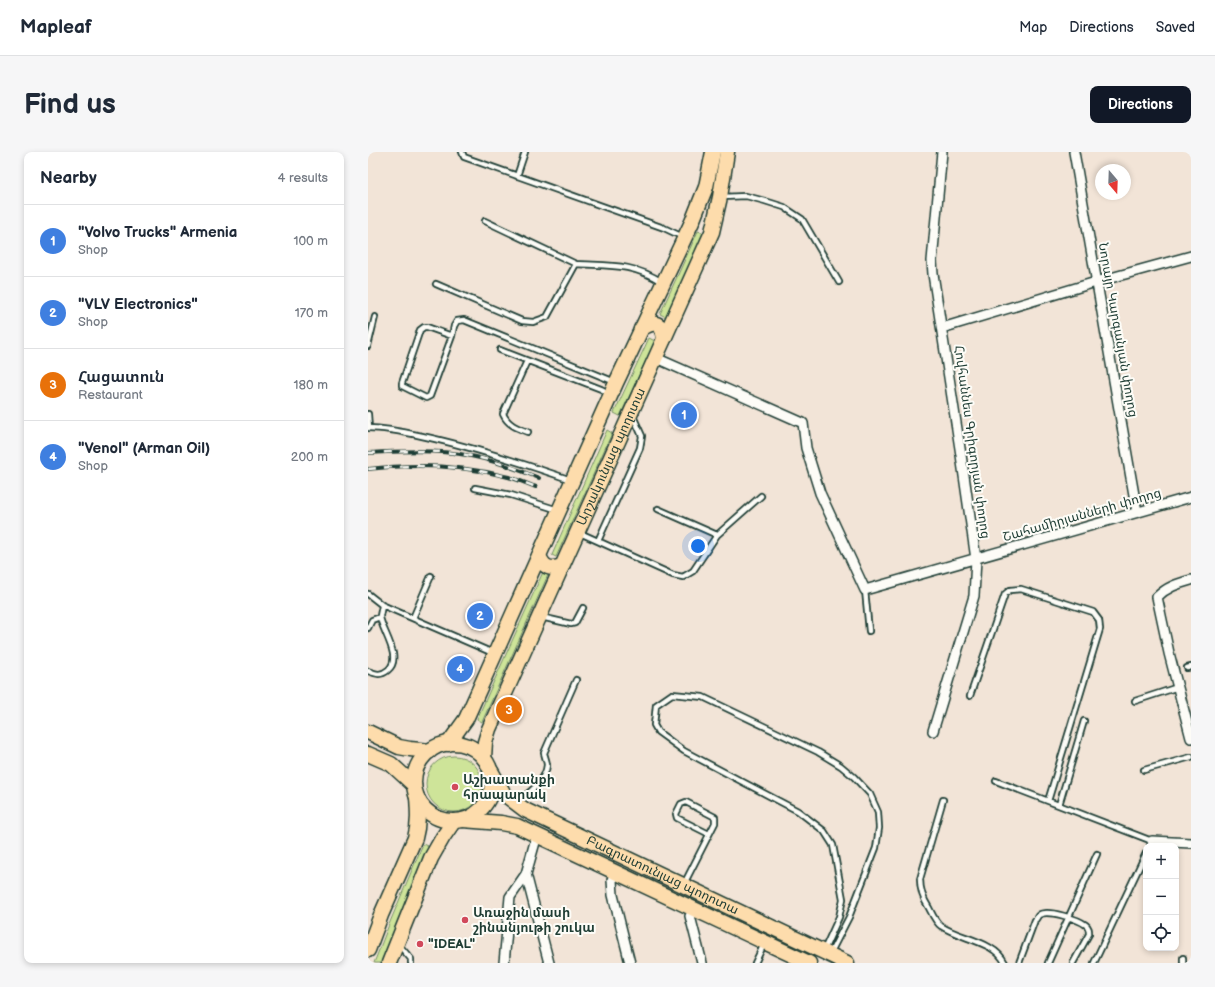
<!DOCTYPE html>
<meta charset="utf-8">
<style>
body{margin:0;font-family:"Balsamiq Sans","Noto Sans Armenian",sans-serif;background:#f6f6f7;color:#1f2937}
.controls{position:absolute;right:12px;bottom:12px;display:grid;overflow:hidden;border-radius:8px;box-shadow:0 2px 6px #0003}
.controls button{width:36px;height:36px;display:grid;place-items:center;padding:0;border:0;border-bottom:1px solid #e0e1e3;background:#fff;color:#1f2937;font:20px sans-serif}
.compass{position:absolute;left:727px;top:12px;width:36px;height:36px;border-radius:50%;background:#fff;box-shadow:0 2px 6px #0003;rotate:161deg}
.you{position:absolute;left:330px;top:394px;width:14px;height:14px;margin:-10px;border:3px solid #fff;border-radius:50%;background:#1a73e8;box-shadow:0 0 0 6px #1a73e833}
.badge{display:grid;place-items:center;width:26px;height:26px;border-radius:50%;background:#111827;color:#fff;font-size:13px;font-weight:700}
.pin{position:absolute;translate:-50% -50%;border:2px solid #fff;box-shadow:0 1px 4px #0006}
.list{margin:0;padding:0;list-style:none}
h2{display:flex;justify-content:space-between;align-items:center;height:52px;margin:0;padding:0 16px;font-size:17px}
h2 small{font-size:13px;font-weight:400;color:#747a83}
.list li{display:grid;grid-template-columns:26px 1fr auto;gap:12px;align-items:center;box-sizing:border-box;height:72px;padding:0 16px;border-top:1px solid #e0e1e3}
.list b{display:block;font-size:15px;white-space:nowrap}
.list p{margin:0;font-size:13px;white-space:nowrap;color:#747a83}
.list em{font-size:13px;font-style:normal;color:#747a83}
.icon{flex:none;width:22px;height:22px;fill:none;stroke:currentColor;stroke-width:2;stroke-linecap:round;stroke-linejoin:round}
.map{position:relative;flex:none;width:823px;height:811px;overflow:hidden;border-radius:8px}
header{display:flex;align-items:center;gap:24px;box-sizing:border-box;height:56px;padding:0 20px;background:#fff;border-bottom:1px solid #e0e1e3}
header strong{font-size:19px}
nav{display:flex;gap:22px;margin-inline-start:auto;font-size:14px}
.intro{display:flex;align-items:center;justify-content:space-between;box-sizing:border-box;height:96px;padding:0 24px}
h1{margin:0;font-size:28px}
.button{padding:10px 18px;border-radius:8px;background:#111827;color:#fff;font-size:14px;font-weight:700}
main{display:flex;gap:24px;padding:0 24px}
aside{flex:1;background:#fff;border-radius:8px;box-shadow:0 2px 6px #0003}
.map>svg:first-child{display:block}
</style>
<header>
<strong>Mapleaf</strong>
<nav><a>Map</a><a>Directions</a><a>Saved</a></nav>
</header>
<div class="intro"><h1>Find us</h1><a class="button">Directions</a></div>
<main>
<aside>
<h2>Nearby<small>4 results</small></h2>
<ul class="list">
<li><span class="badge" style="background:#3f7fe0">1</span><div><b>&quot;Volvo Trucks&quot; Armenia</b><p>Shop</p></div><em>100 m</em></li>
<li><span class="badge" style="background:#3f7fe0">2</span><div><b>&quot;VLV Electronics&quot;</b><p>Shop</p></div><em>170 m</em></li>
<li><span class="badge" style="background:#e8710a">3</span><div><b>Հացատուն</b><p>Restaurant</p></div><em>180 m</em></li>
<li><span class="badge" style="background:#3f7fe0">4</span><div><b>&quot;Venol&quot; (Arman Oil)</b><p>Shop</p></div><em>200 m</em></li>
</ul>
</aside>
<div class="map">
<svg width="823" height="811" viewBox="0 0 823 811">
<rect width="100%" height="100%" fill="#f2e4d7"/>
<filter id="ink" filterUnits="userSpaceOnUse"><feTurbulence type="fractalNoise" baseFrequency=".025" numOctaves="2"/><feDisplacementMap in="SourceGraphic" scale="8" xChannelSelector="R" yChannelSelector="G"/><feConvolveMatrix kernelMatrix="1 2 1 2 8 2 1 2 1" color-interpolation-filters="sRGB"/></filter>
<g filter="url(#ink)">
<path fill="#cee499" stroke="#769066" d="M 330,79 L 336,81 L 298,165 L 292,162 Z
M 281,186 L 287,189 L 252,264 L 246,261 Z
M 239,278 L 244,281 L 188,405 L 184,403 Z
M 175,420 L 180,423 L 114,570 L 109,567 Z
M58 632a28 28 0 1 1 56 0a28 28 0 1 1-56 0Z
M 55,692 L 61,695 L 13,811 L 6,811 L 22,770 Z"/>
<g fill="none" stroke-linecap="round" stroke-linejoin="round">
<defs>
<path id="lane" d="M 94,0 L 96,5 L 296,76 L 315,85
M 149,24 L 157,0
M 354,45 L 378,44 L 397,49 L 416,55 L 434,67 L 471,130
M 117,69 L 208,112
M 68,132 L 154,169 L 165,170 L 179,165 L 208,112 C 241,114 264,111 294,130
M 84,184 L 59,175 L 56,175 L 52,178 L 34,231 L 34,234 L 58,246 L 62,244 L 84,184 L 86,174 L 89,169 L 96,168 L 247,230
M 0,194 L 7,165
M 132,198 L 233,237 L 241,241
M 159,209 L 135,262 C 140,273 149,276 160,280
M 0,262 L 1,276
M 0,276 C 18,276 36,280 54,284 C 105,295 154,311 203,328
M 107,336 L 143,343 L 190,358
M 290,357 L 349,383
M 212,381 L 305,423 L 315,425 L 325,419 L 349,383 L 393,344
M 230,389 L 272,296 L 274,284 L 265,264
M 497,438 L 501,479
M 0,442 L 14,453 L 125,501
M 173,465 L 203,472 L 207,471 L 215,456
M 45,466 L 63,424
M 0,476 L 4,468 L 12,465
M 819,516 L 823,515
M 0,519 C 8,522 13,524 20,518 C 35,506 14,479 12,465 C 12,461 14,456 14,453
M 602,544 L 637,442 L 642,438 L 653,437 L 725,460 L 731,468 L 732,477 L 680,649
M 767,549 L 810,535
M 776,618 L 823,605
M 628,629 L 784,689 L 782,694
M 575,648 L 552,727 C 552,738 555,747 561,756 C 564,762 568,771 573,774 C 592,787 627,789 637,811
M 149,649 C 161,642 178,628 179,613 C 179,610 177,605 176,601 L 208,528
M 691,653 L 716,569
M 316,732 L 347,671 L 347,665 L 345,664 L 318,650 L 313,652 L 308,662 L 309,666 L 341,682
M 31,793 L 43,807 L 43,811
M 456,798 L 471,765 L 475,747 L 465,693 L 456,679 L 430,659 L 316,599 L 290,580 L 286,573 L 288,553 L 304,542 L 335,545 L 450,600 L 473,614 L 486,625 L 502,642 L 510,660 L 511,676 L 508,696 L 481,765 L 462,802
M 815,806 L 815,811
M 387,811 L 396,792
M 651,811 L 667,768 C 669,767 669,764 671,763 C 679,757 710,767 718,773 C 721,775 721,778 721,782 L 705,811
M 680,811 L 729,702
M 726,811 L 778,701"/>
<path id="street" d="M 706,0 L 769,360
M 574,176 L 728,130 L 823,104
M 288,206 L 435,271 L 438,296 L 452,341 L 497,438 L 823,345
M 823,428 C 809,432 799,435 789,445 L 801,501 L 823,586
M 565,579 L 606,444 L 608,407 L 593,303 L 565,122 L 564,109 L 574,0
M 169,683 L 158,722 L 181,811
M 784,689 L 823,691
M 247,720 L 244,728 L 245,743 L 262,811
M 327,757 L 322,764 L 334,811
M 136,811 L 142,745 L 158,722"/>
<g id="primary">
<path d="M 273,177 C 287,168 294,170 296,187"/>
<path d="M 171,404 C 176,416 182,418 194,414"/>
<path d="M 0,580 L 31,595 L 42,597 L 62,599"/>
<circle cx="85" cy="630" r="39"/>
<path d="M 80,592 L 98,567 L 248,231 L 324,70 L 338,35 L 345,0"/>
<path d="M 0,602 L 23,612 L 46,633"/>
<path id="s1" d="M 116,606 L 117,590 L 121,577 L 344,80 L 352,45 L 359,0"/>
<path id="s2" d="M 123,619 L 136,642 L 157,658 L 479,811"/>
<path d="M 95,668 L 133,671 L 149,674 L 441,811"/>
<path d="M 0,798 L 13,763 L 47,686 C 51,672 50,659 49,645"/>
<path d="M 21,811 L 63,706 L 75,685 L 86,669"/>
</g>
</defs>
<use href="#lane" stroke="#1f3d34" stroke-width="8"/>
<use href="#street" stroke="#1f3d34" stroke-width="12"/>
<use href="#primary" stroke="#1f3d34" stroke-width="17"/>
<use href="#lane" stroke="#fdfcf7" stroke-width="4.5"/>
<use href="#street" stroke="#fdfcf7" stroke-width="9"/>
<use href="#primary" stroke="#fddcac" stroke-width="14"/>
<defs>
<path id="rail" d="M 0,301 C 24,300 49,298 74,300 C 108,302 140,313 171,326
M 0,317 C 45,312 92,313 136,324 C 147,326 157,331 168,335"/>
</defs>
<use href="#rail" stroke="#1f3d34" stroke-width="4"/>
<use href="#rail" stroke="#fdfcf7" stroke-width="2.5" stroke-dasharray="8" stroke-linecap="butt"/>
</g>
</g>
<g fill="#d1495b" stroke="#fdfcf7" stroke-width="1.5">
<circle cx="87" cy="635" r="4"/>
<circle cx="97" cy="768" r="4"/>
<circle cx="52" cy="792" r="4"/>
</g>
<g text-anchor="middle" dominant-baseline="central" stroke-width="4" stroke-linejoin="round" paint-order="stroke">
<g font-size="13" fill="#1f3d34" stroke="#fdfcf7">
<text transform="translate(750 178) rotate(80)">Նորայր Կարգանյան փողոց</text>
<text transform="translate(604 290) rotate(82)">Հովհաննես Գրիգորյան փողոց</text>
<text stroke="none"><textPath href="#s1" startOffset="328">Արշակունյաց պողոտա</textPath></text>
<text transform="translate(714 363) rotate(-16)">Շահամիրյանների փողոց</text>
<text stroke="none"><textPath href="#s2" startOffset="205">Բագրատունյաց պողոտա</textPath></text>
</g>
<g font-size="13" font-weight="bold" fill="#1f3d34" stroke="#fdfcf7" text-anchor="start">
<text x="95" y="628">Աշխատանքի<tspan x="95" dy="15">հրապարակ</tspan></text>
<text x="105" y="761">Առաջին մասի<tspan x="105" dy="15">շինանյութի շուկա</tspan></text>
<text x="60" y="792">"IDEAL"</text>
</g>
</g>
</svg>
<div class="controls">
<button>+</button>
<button>−</button>
<button><svg class="icon" aria-label="locate" viewBox="0 0 24 24"><circle cx="12" cy="12" r="6"/><path d="M12 2v4M12 18v4M2 12h4M18 12h4"/></svg></button>
</div>
<svg class="compass" viewBox="-18 -18 36 36"><path d="M0-13l5 13h-10z" fill="#e53935"/><path d="M0 13l5-13h-10z" fill="#747a83"/></svg>
<div class="you"></div>
<div class="pin badge" style="left:316px;top:263px;background:#3f7fe0">1</div>
<div class="pin badge" style="left:112px;top:464px;background:#3f7fe0">2</div>
<div class="pin badge" style="left:141px;top:558px;background:#e8710a">3</div>
<div class="pin badge" style="left:92px;top:517px;background:#3f7fe0">4</div>
</div>
</main>
